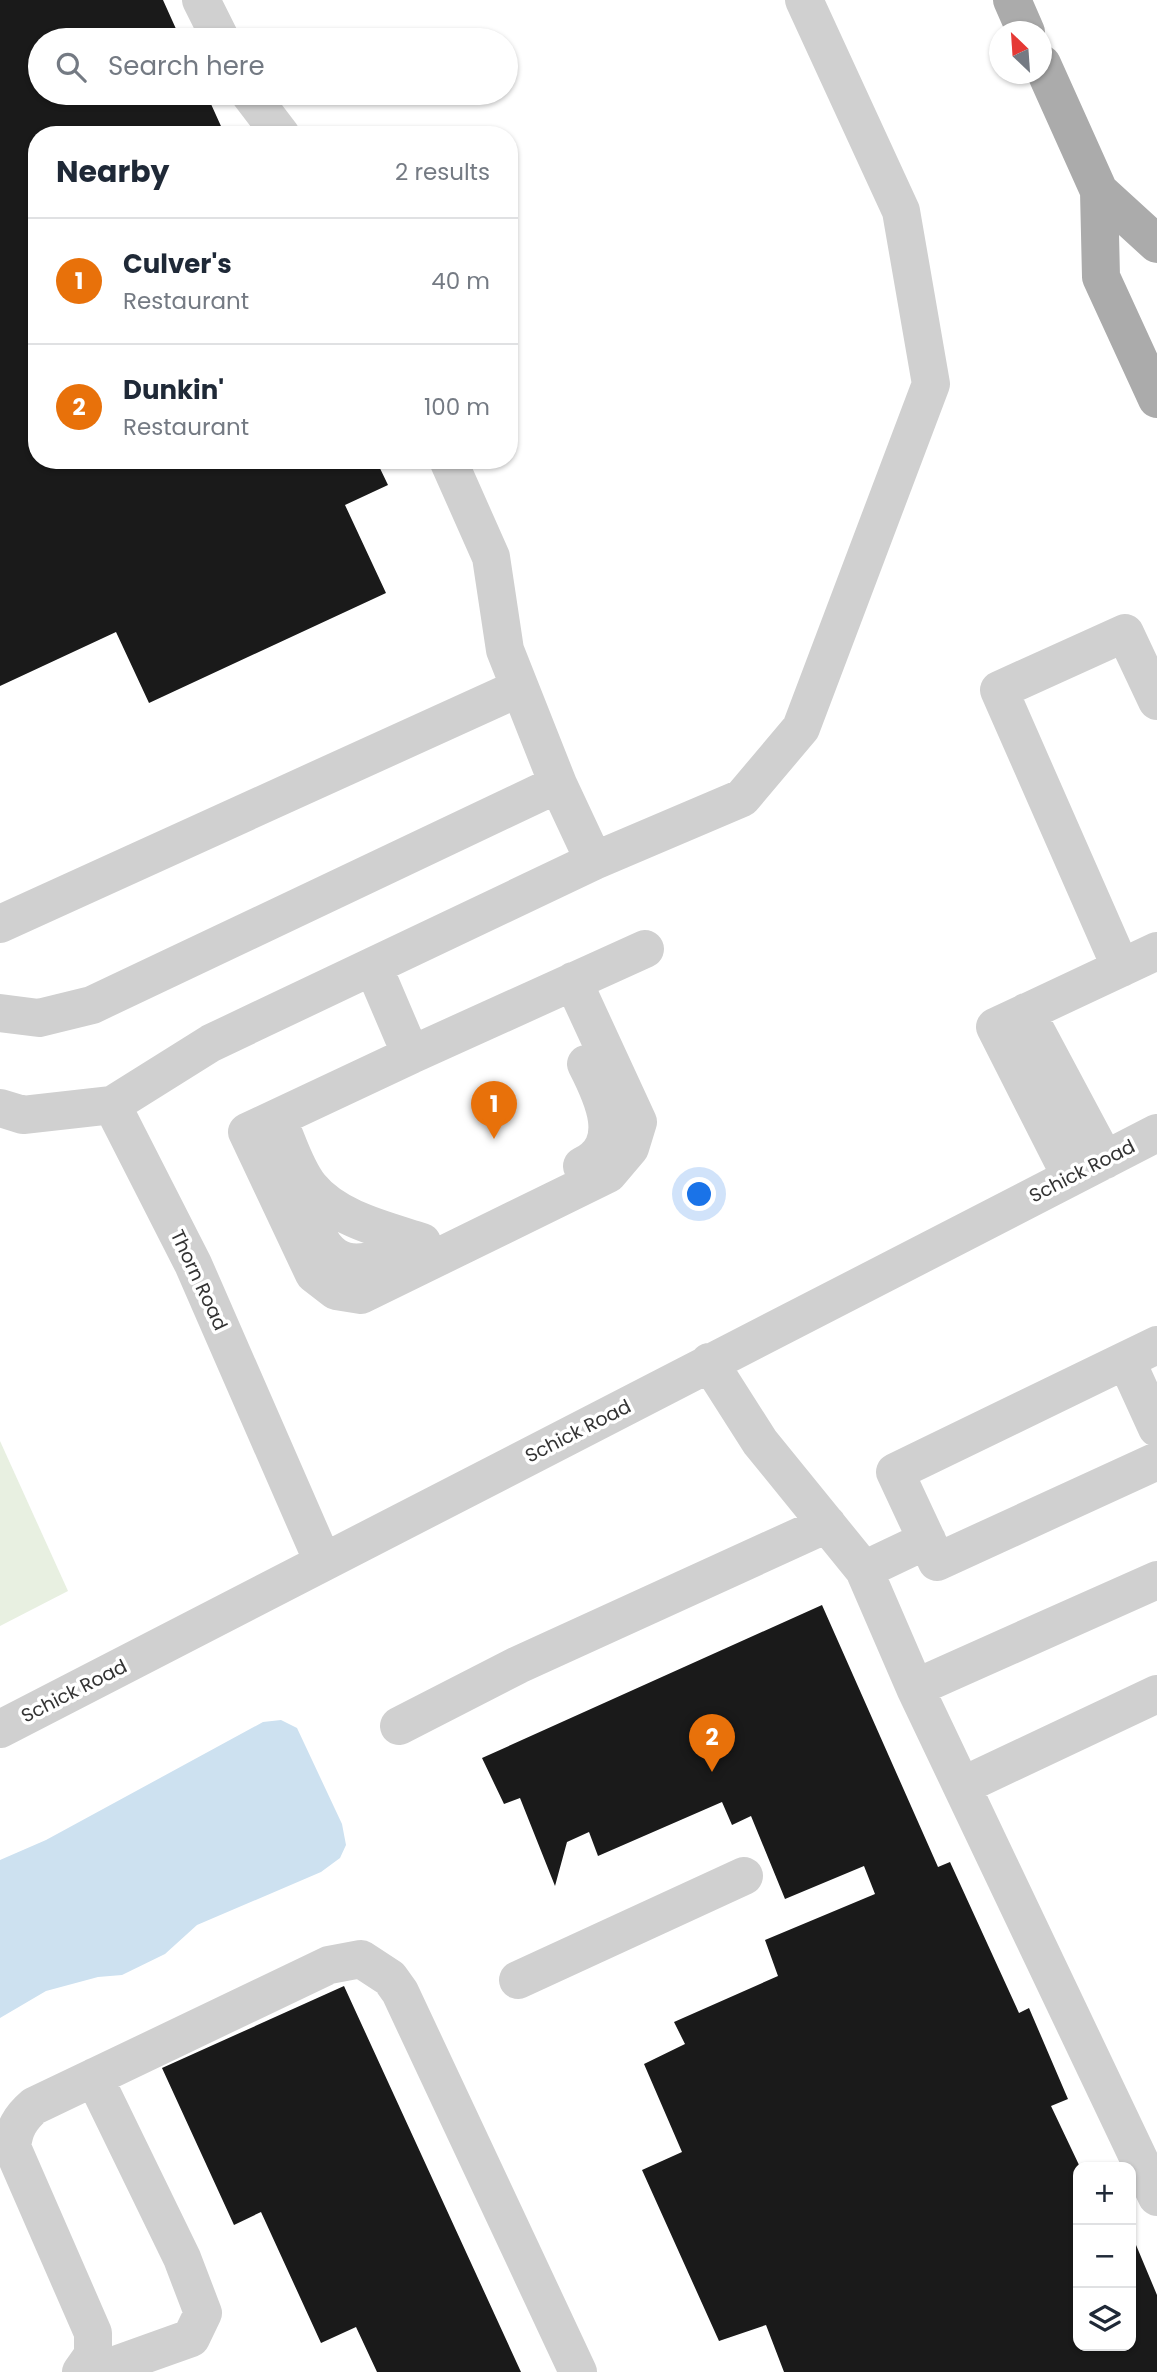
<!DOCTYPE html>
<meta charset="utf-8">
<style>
body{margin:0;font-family:Poppins,sans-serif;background:#f2f2f3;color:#1f2937}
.controls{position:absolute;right:21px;bottom:21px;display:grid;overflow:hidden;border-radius:14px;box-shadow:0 2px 5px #0004}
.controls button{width:63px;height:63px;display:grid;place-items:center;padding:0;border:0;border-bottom:2px solid #e0e1e3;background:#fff;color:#1f2937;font:35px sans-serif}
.compass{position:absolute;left:989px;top:21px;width:63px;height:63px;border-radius:50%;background:#fff;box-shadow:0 2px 5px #0004;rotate:335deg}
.you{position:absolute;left:700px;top:1195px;width:24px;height:24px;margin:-18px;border:5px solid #fff;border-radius:50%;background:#1a73e8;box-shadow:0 0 0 10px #1a73e833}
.badge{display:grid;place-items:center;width:46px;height:46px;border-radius:50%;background:#7c3aed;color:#fff;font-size:23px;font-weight:700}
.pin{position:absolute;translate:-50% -58px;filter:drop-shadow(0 2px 4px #0008)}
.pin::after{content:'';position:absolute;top:37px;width:24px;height:21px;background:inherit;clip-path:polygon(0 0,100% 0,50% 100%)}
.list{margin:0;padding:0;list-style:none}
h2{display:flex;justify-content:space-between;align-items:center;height:91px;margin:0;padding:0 28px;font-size:30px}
h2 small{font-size:23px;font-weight:400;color:#747a83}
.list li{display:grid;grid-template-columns:46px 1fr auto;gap:21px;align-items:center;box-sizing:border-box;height:126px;padding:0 28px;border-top:2px solid #e0e1e3}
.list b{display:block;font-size:26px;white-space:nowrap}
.list p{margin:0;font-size:23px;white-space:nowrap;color:#747a83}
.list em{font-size:23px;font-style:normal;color:#747a83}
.icon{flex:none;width:38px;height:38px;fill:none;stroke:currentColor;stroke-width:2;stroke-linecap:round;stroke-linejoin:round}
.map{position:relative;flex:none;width:1157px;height:2372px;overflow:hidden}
.search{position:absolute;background:#fff;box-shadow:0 2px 5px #0004;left:28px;top:28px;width:490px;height:77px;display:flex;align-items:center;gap:18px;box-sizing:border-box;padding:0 24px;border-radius:38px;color:#747a83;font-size:26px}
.panel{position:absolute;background:#fff;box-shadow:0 2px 5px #0004;left:28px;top:126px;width:490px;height:343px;border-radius:28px}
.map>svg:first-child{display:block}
</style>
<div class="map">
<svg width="1157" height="2372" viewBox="0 0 1157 2372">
<rect width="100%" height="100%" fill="#fff"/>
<path fill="#e8f0e1" d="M 0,1441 L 68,1591 L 0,1626 Z"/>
<path fill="#cde1f0" d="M 281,1720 L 297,1728 L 342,1824 L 346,1845 L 340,1858 L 321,1872 L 197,1925 L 165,1954 L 122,1975 L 98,1977 L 46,1991 L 0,2018 L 0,1860 L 46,1840 L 263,1722 Z"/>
<path fill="#1a1a1a" d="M 0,0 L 163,0 L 181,40 L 40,40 L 40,93 L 206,93 L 225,135 L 37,135 L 37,460 L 376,460 L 388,485 L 345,505 L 386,593 L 149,703 L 116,632 L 0,686 Z
M 822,1605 L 938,1867 L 950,1862 L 1019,2013 L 1029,2008 L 1068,2099 L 1051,2106 L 1080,2167 L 1078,2346 L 1131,2346 L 1131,2233 L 1157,2295 L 1157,2372 L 784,2372 L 766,2325 L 719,2341 L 642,2170 L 682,2152 L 644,2064 L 685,2044 L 674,2022 L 778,1976 L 765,1940 L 875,1894 L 864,1866 L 785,1899 L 751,1816 L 732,1825 L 722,1802 L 598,1856 L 589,1832 L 567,1842 L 555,1886 L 520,1798 L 504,1804 L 482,1758 Z
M 344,1986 L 521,2372 L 377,2372 L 356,2327 L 321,2343 L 261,2212 L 234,2225 L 162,2068 Z"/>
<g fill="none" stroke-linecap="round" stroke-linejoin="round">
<path stroke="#d0d0d0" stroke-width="38" d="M 201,0 L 221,40
M 249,93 L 281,135
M 448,460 L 491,557 L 505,650 L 558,784 L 594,861
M 0,924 L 519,688
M 373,966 L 411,1055 L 645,949
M 1121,968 L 999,690 L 1125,633 L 1157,701
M 1026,1012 L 1105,1160
M 0,1013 L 39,1018 L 92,1005 L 558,784
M 411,1055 L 247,1132 L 314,1274 L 336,1291 L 361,1295 L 608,1174 L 630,1148 L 638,1122 L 573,981
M 112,1105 L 211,1043 L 594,861 L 742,798 L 801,728 L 931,384 L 901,211 L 804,0
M 0,1108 L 23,1115 L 112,1105 L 193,1264 L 323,1562
M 277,1118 C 287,1139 295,1169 310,1187 C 336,1219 385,1230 422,1242
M 582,1166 C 626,1145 603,1097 586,1064
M 1071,1177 L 995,1027 L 1157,951
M 309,1187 C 304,1204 309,1218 317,1234 C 340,1281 379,1259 416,1244
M 1126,1360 L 1157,1345
M 709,1362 L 760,1442 L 864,1570 L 915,1688 L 1157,2197
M 1157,1428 L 1126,1360 L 895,1472 L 937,1562 L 1157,1461
M 864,1570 L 927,1540
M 915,1688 L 1157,1580
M 399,1726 L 518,1665 L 827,1524
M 0,1729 L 1157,1133
M 962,1786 L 1157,1694
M 518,1980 L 744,1876
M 94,2077 L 182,2258 L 203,2313 L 191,2338 L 96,2372
M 81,2372 L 93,2355 L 93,2333 L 12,2147 C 14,2129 20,2118 34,2106 L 329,1965 L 361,1959 L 390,1978 L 400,1992 L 578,2372"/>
<path stroke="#ababab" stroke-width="38" d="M 1012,0 L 1026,32
M 1042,64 L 1099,191 L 1157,244
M 1099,191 L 1101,277 L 1157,399"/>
</g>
<g text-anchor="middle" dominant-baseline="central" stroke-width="7" stroke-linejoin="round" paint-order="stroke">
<g font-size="19" fill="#333" stroke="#fff">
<text transform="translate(1082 1171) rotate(-27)">Schick Road</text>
<text transform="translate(199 1280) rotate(65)">Thorn Road</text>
<text transform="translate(578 1431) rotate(-27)">Schick Road</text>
<text transform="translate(74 1691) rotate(-27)">Schick Road</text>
</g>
</g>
</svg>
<div class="controls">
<button>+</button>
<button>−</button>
<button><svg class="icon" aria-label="layers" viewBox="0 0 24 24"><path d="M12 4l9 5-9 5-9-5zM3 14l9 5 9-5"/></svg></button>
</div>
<svg class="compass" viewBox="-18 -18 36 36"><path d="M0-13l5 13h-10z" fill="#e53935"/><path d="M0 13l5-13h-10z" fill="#747a83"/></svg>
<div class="you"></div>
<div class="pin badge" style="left:494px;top:1139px;background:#e8710a">1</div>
<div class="pin badge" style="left:712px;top:1772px;background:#e8710a">2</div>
<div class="search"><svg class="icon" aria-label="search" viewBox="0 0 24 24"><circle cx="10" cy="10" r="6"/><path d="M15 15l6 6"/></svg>Search here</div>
<section class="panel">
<h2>Nearby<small>2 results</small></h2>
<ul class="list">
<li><span class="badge" style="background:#e8710a">1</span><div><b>Culver's</b><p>Restaurant</p></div><em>40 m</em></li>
<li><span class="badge" style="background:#e8710a">2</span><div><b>Dunkin'</b><p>Restaurant</p></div><em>100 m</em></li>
</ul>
</section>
</div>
